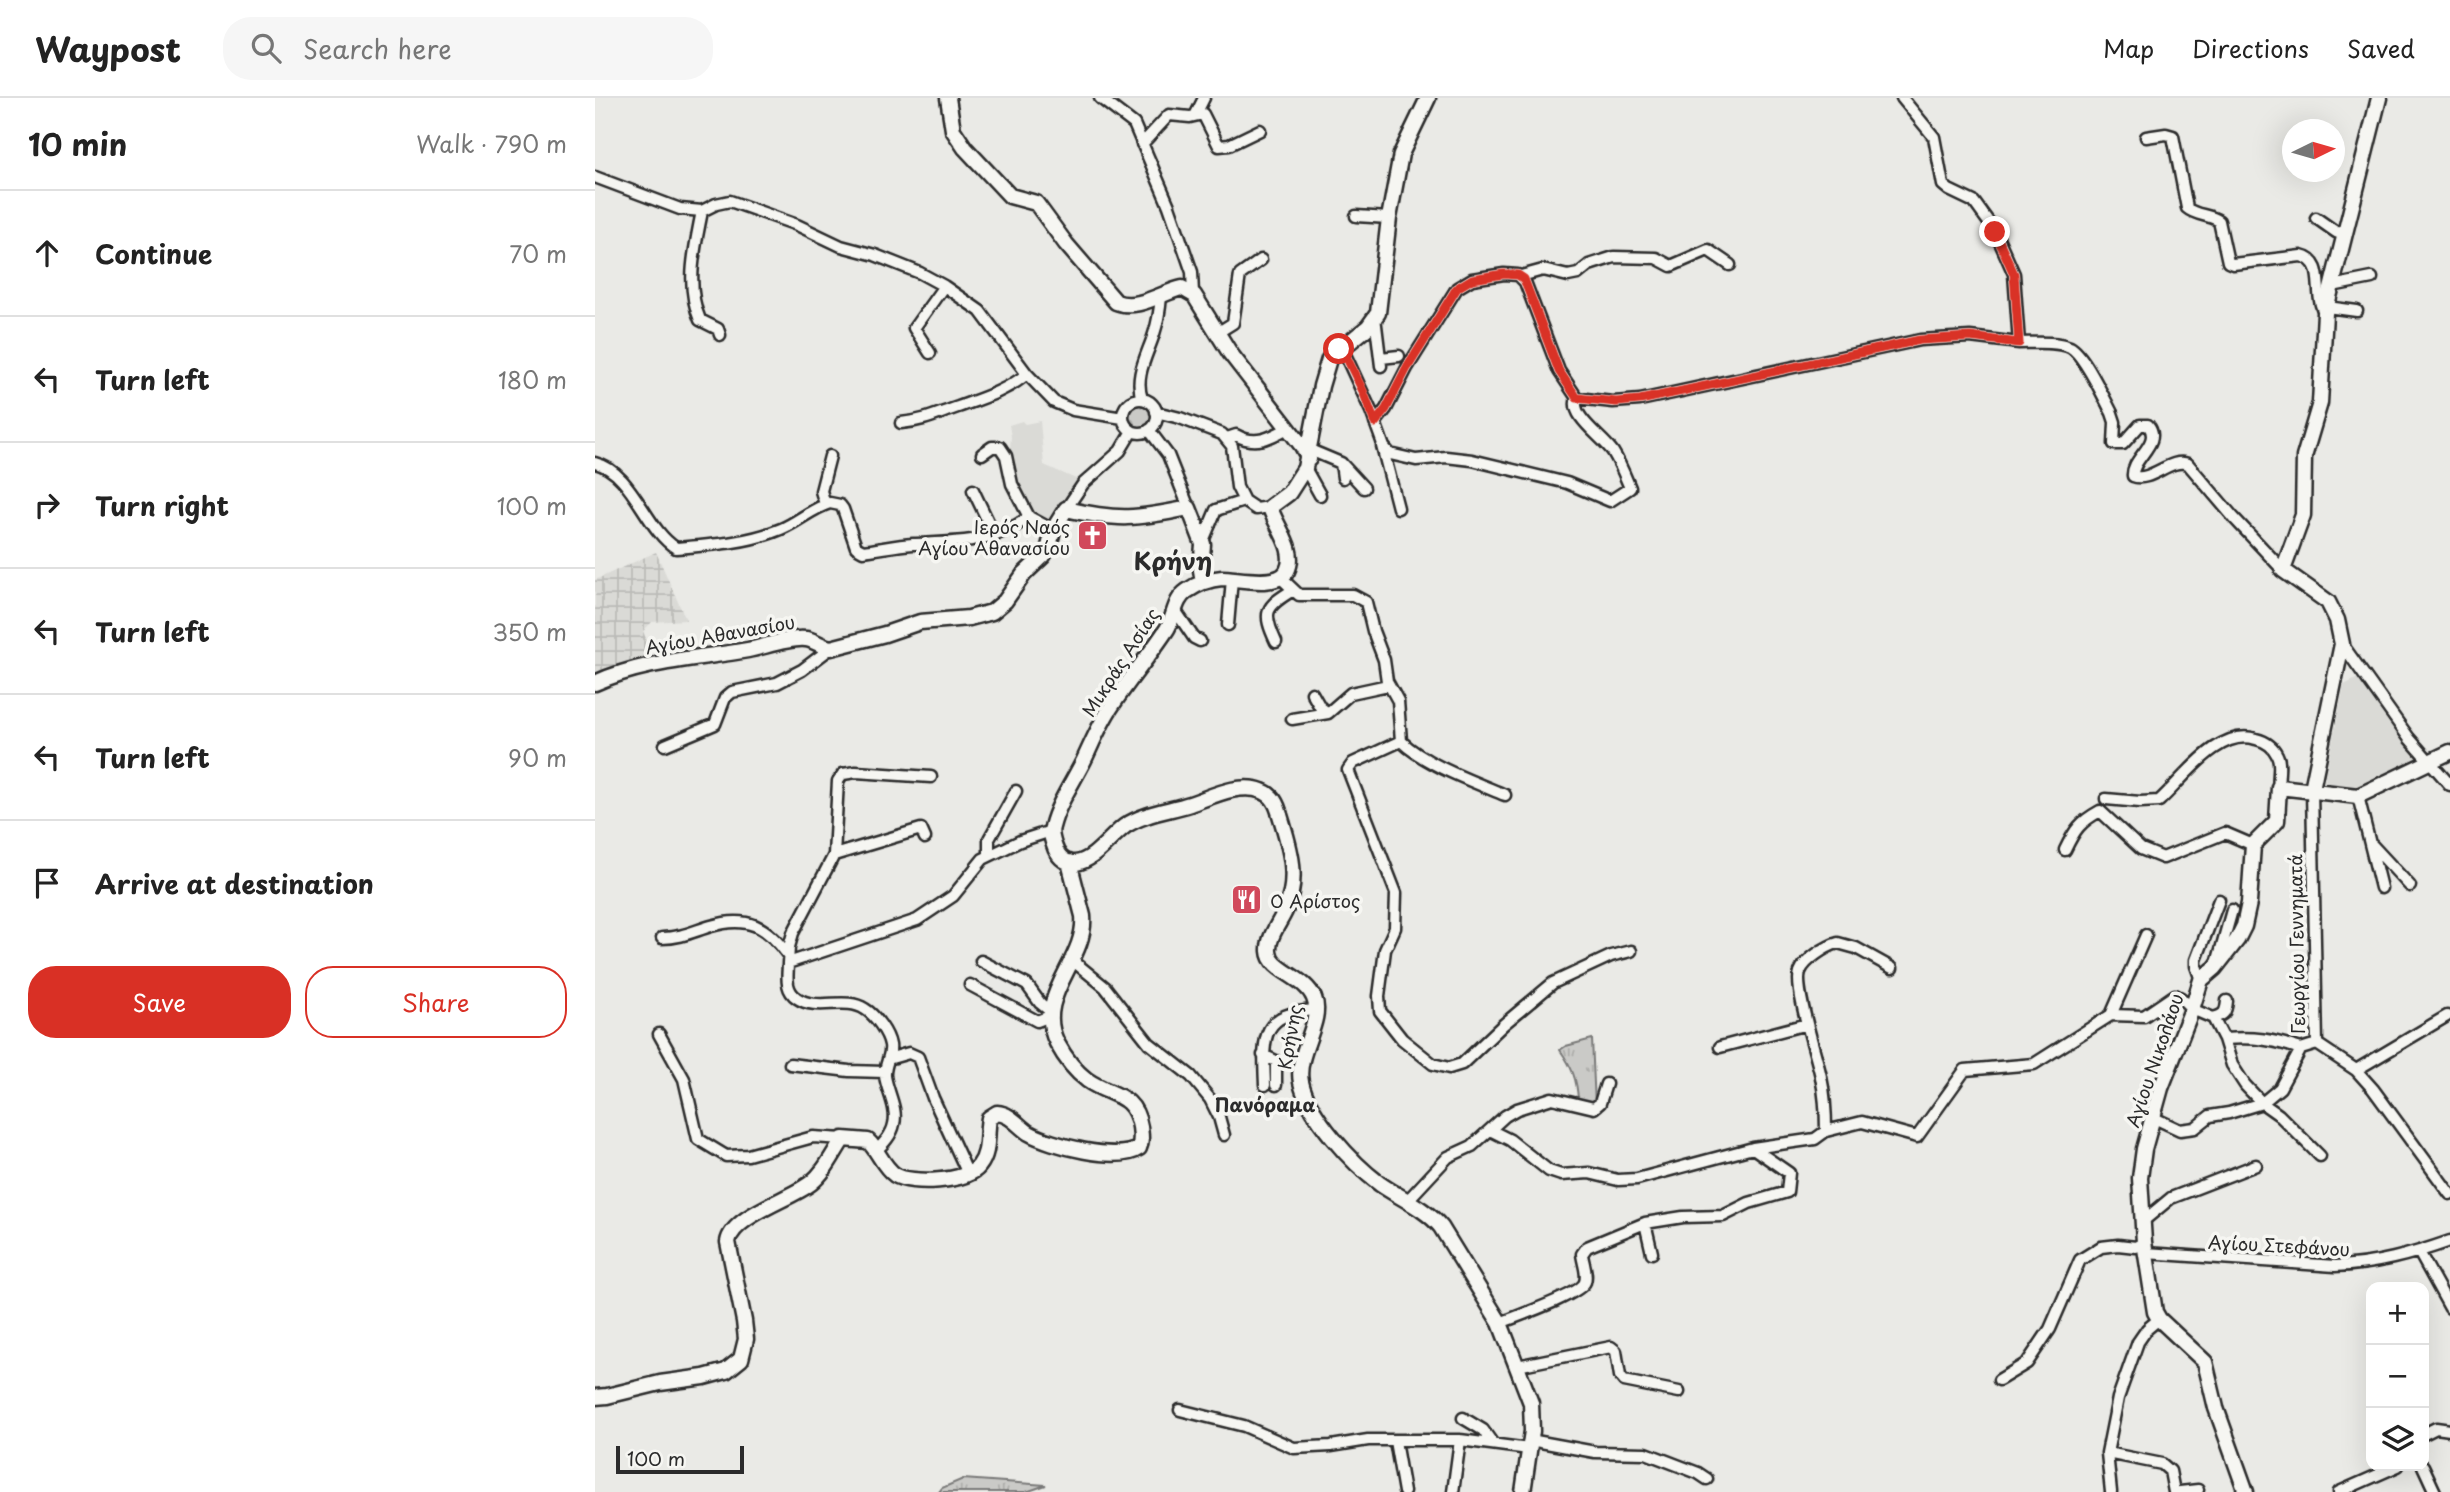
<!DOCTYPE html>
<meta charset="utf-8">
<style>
body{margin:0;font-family:"Playpen Sans",sans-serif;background:#f6f6f6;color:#222}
.controls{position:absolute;right:21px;bottom:21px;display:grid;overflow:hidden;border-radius:14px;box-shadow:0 7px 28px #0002}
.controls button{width:63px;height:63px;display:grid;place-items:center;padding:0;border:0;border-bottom:2px solid #e0e0e0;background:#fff;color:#222;font:35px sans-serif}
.compass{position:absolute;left:1687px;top:21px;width:63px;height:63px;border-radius:50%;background:#fff;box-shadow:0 7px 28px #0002;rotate:85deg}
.scale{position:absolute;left:21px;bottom:18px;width:128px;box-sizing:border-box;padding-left:7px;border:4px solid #2b2b2b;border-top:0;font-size:19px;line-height:24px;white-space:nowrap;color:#2b2b2b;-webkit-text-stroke:5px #f6f6f2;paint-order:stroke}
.stop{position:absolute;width:21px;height:21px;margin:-16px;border:5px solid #d93025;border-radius:50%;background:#fff}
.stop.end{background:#d93025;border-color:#fff;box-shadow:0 2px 7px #0008}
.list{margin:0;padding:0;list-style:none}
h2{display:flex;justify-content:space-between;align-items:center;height:91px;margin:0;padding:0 28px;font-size:30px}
h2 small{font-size:23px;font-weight:400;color:#767676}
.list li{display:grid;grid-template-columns:46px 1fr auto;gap:21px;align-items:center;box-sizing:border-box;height:126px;padding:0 28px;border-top:2px solid #e0e0e0}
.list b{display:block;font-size:26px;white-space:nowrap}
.list em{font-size:23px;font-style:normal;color:#767676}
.actions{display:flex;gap:14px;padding:21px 28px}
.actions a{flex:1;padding:16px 0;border:2px solid #d93025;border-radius:28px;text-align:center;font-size:24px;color:#d93025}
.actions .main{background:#d93025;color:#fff}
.icon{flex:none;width:38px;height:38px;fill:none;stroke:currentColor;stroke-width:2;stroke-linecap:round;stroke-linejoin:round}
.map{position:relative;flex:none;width:1855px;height:1394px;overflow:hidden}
header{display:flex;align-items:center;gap:42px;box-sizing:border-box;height:98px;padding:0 35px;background:#fff;border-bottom:2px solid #e0e0e0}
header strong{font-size:33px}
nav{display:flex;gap:38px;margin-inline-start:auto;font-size:24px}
.search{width:490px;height:63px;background:#f6f6f6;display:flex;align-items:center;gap:18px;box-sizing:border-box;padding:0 24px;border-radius:28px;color:#767676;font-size:26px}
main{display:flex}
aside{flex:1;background:#fff}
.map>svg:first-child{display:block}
</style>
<header>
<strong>Waypost</strong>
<div class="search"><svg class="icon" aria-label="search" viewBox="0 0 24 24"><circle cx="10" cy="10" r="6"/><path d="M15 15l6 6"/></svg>Search here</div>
<nav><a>Map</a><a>Directions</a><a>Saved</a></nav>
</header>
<main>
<aside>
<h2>10 min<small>Walk · 790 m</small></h2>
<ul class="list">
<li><svg class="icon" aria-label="ahead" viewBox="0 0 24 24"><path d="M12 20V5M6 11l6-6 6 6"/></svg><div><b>Continue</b></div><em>70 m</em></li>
<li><svg class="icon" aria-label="left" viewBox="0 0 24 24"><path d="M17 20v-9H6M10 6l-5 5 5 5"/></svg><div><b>Turn left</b></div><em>180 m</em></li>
<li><svg class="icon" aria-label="right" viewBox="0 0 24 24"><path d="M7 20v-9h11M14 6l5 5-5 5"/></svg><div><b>Turn right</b></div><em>100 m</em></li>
<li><svg class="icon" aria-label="left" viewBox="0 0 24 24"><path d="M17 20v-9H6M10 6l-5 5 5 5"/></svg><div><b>Turn left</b></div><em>350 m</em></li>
<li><svg class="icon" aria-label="left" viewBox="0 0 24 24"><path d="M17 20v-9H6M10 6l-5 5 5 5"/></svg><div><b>Turn left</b></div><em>90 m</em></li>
<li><svg class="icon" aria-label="arrive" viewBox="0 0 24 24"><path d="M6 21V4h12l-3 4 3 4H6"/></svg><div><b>Arrive at destination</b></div></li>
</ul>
<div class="actions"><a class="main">Save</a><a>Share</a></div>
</aside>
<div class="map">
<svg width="1855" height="1394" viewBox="0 0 1855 1394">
<defs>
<pattern id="industrial-grid" width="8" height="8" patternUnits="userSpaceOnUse" patternTransform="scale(1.75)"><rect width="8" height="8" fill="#dadad6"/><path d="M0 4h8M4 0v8" fill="none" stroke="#bbbbb8"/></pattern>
<pattern id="grass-tufts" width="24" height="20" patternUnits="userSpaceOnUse" patternTransform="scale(1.75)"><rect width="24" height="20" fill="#cacac7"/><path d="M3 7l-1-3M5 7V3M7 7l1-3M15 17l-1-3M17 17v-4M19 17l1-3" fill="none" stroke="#aeaeab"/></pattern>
<pattern id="forest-crowns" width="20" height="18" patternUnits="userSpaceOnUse" patternTransform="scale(1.75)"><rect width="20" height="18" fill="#cacac7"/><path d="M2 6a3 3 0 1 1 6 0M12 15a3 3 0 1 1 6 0" fill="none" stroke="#aeaeab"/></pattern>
</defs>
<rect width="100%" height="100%" fill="#eaeae6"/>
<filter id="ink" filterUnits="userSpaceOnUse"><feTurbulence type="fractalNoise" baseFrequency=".0143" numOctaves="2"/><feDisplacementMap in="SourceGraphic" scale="14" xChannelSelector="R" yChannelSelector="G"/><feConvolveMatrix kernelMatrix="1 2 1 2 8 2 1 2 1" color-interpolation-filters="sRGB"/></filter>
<g filter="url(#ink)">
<path fill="#dadad6" d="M 427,323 L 430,326 L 445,323 L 449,367 L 490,385 L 460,429 L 434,414 L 420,391 L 414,361 L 416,339 L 414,327 Z
M 1763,580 L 1824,663 L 1775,687 L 1758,692 L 1728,688 L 1749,587 Z"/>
<path fill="url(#industrial-grid)" d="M 61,454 L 91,522 L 57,524 L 48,533 L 58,559 L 18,571 L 0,581 L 0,482 Z"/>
<path fill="url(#grass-tufts)" stroke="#7a7a79" stroke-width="2" d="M 997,941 L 1000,1008 L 983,1002 C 982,981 977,969 965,952 L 971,948 Z
M 368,1381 L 451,1387 L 431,1394 L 344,1394 L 347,1390 Z"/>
<path fill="url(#forest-crowns)" stroke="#7a7a79" stroke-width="2" d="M 543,303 L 557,310 L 558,323 L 555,329 L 549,333 L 536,331 L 532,322 L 534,314 Z"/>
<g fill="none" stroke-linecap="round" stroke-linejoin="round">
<defs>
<path id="street" d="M 505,0 L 539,26 L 574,108 L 597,174 L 598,196
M 1307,0 L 1339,39 L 1348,87 L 1354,92 L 1379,104 L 1400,133 L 1419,176 L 1424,245 C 1439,245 1461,243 1475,249 C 1489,256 1509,300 1517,315 L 1520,324 L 1519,346 L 1528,346 L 1545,327 L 1553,327 C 1568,345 1536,360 1538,378 C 1556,385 1575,359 1593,366 L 1639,420 L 1688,472
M 601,16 L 609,0
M 1551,39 L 1571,36 L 1578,38 L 1592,110 C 1601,118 1614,116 1624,123 L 1633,164 L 1638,166 L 1706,158 C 1733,164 1717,198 1730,215
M 547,46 L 574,17 L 595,19 L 608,16 L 624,48 L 634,47 L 665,32
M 0,79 L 85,111 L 107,113 L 121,106 L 135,103 L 202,127 L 246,148 L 280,157 L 325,175 L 349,188 L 385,213 L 432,276 L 459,304 L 478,312 L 528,320
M 107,113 C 100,150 90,186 105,222 L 123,231 L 125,237
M 761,118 L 794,120
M 1721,120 L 1741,134 L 1749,137
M 926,178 L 948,172 L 973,178 L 983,176 L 994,167 L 1019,159 L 1061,160 L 1076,168 L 1113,152 L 1135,167
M 1737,188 L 1777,180
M 1732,209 L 1762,213
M 780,219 L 786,268
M 622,235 L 638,225 L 645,177 L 666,162
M 747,250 L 776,313 L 789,349 L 795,356 L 821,362 L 851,359 L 877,362 L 972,385 L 1015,403 L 1035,390 C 1030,378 1025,365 1018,354 C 1008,339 974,318 982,300 L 964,273 L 930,184 L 923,177 L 909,176 L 877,181 L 862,190 L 812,270 L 791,311 L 780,325
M 335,255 L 319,230 L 349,188
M 786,260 L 804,258
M 982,300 L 1018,304 L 1045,302 L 1325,242 L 1375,239 L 1424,245
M528 318a17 17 0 1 1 34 0a17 17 0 1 1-34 0Z
M 547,301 C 539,278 552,258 559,236 C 563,224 565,211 566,198
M 561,314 L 585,320 L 627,336 L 637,348 L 642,389 L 649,403 L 661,411 L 675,409
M 306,325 C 329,323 342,316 363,309 C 388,300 411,293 432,276
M 554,332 L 573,357 L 594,410
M 632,340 L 641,337 C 660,348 675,340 693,330
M 787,348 L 803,410
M 715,352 L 746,365 L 748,380
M 387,356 L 397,349 L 405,349 L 411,358 L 417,386 L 434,419
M 0,365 C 38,374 50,431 81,450 C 116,447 153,445 186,431 C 203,424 218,410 235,405 L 245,407 L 248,411 L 261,449 L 268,453 C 285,451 301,447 318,446 C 360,444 398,446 434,419 L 458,432
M 746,365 L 769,390
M 710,370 L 725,397
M 378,392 L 400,438
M 230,406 L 226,393 L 235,358
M 471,411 L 488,386 L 525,353 L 537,333
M 608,443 L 621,412 L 649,403
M 685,479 L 704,497 L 758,497 L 771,504 L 778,533 L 789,562 L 792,583 L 803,603 L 806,643 L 758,665 L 753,672 L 801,795 L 800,830 L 790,852 L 784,898 L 785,913 L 807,941 L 838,966 L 854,970 L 867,966 L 909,926 L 958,885 L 1016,858 L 1036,853
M 580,512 L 599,540 L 605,543
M 633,527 L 637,481
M 681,544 C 667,514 670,509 698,492
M 1747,546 L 1814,640 L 1855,687
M 717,595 L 725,609 L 733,615
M 697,621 L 733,615 L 756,595 L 793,587
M 806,643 C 829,666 879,684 910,697
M 70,647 L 120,626 L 130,600 L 137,594 L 182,585 L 207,572 L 236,550
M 336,679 L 261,674 L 248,676 L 243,683 L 239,757 L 198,835 L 194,849 L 193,865 L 322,822 L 358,798 L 388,761 L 425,743 L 456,733
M 1717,691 L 1722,946
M 1763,698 L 1786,790
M 1511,701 L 1545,704 L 1564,703 C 1588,682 1623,629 1661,641 C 1669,643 1678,648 1682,657 C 1687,666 1682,679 1684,689
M 1777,747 L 1815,788
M 1470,752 C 1480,731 1485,724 1505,713 L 1546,751 L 1568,760 L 1630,735 L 1658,747
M 239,757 L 326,731 L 330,740
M 394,757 L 394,741 L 421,693
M 67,840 C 86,840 99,833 116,828 C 152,817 172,828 193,857
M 477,862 L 510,889 L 554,945 L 596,978 L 615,1001 L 624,1019 L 629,1037
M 1623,862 L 1637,812
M 386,863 L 432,887 L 445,905 L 456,914
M 193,865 C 193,877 189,891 202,900 C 222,914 250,898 270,911 C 280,917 293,935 295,947 C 297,957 289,967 290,978 C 292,993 303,1011 299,1026 C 297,1037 288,1046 281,1053
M 1606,882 L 1601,868 L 1601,862 L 1624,802
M 375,887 L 442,923 L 455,918
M 1516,917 L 1551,837
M 1618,920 C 1629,917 1631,915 1632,903
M 64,936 L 89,981 L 103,1041 L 131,1058 L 153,1057 L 218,1039 L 248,1041
M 1629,941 C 1661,939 1676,941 1706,951
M 1722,946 L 1761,972 L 1778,991 L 1855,1096
M 1125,949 L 1212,926
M 668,957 L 681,963 L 681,987
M 293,961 L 314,955 L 323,959 L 338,1000 L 373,1076
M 195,966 L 254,973 L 290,974
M 1761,972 L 1852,918
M 670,987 C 668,939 665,915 721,912
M 1557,1019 L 1585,1032 L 1600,1030 L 1615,1018 L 1634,1015 L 1667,1005 L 1685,990 L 1706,951 L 1722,946
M 895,1032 L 915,1042 L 954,1073 L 966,1077 L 994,1075 L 1023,1082 L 1042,1081 L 1158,1050 L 1220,1041 L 1231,1033 C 1231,1015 1230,997 1226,979 C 1222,958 1199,891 1205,874 C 1209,862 1232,848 1243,845 L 1261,850 L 1297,870
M 1231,1033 L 1267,1024 L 1322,1039 L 1370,972 L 1439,966 L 1516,917 L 1549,918 L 1580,897 L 1586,900 L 1597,911 L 1618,920 L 1629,941 L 1637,967 L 1650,987 L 1667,1005 L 1684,1017 L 1725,1058
M 812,1103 L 853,1059 L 877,1048 L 910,1018 L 922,1011 L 957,1000 L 999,1010 L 1005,1005 L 1011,986
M 1547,1124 L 1576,1100 L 1661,1067
M 1050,1125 L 1057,1155
M 1824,1154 L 1855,1210
M 1551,1155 L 1740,1168 C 1780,1167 1818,1156 1855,1143
M 905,1225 C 920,1219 986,1196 990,1184 C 993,1176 988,1165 987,1156 L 992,1149 L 1050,1125 L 1088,1119 L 1128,1118 L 1154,1105 L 1192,1094 L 1194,1075 L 1158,1050
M 922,1268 L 1016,1249 L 1021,1253 L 1025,1278 L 1029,1283 L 1084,1294
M 1404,1282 L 1432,1265 L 1455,1231 L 1485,1162 L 1506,1149 L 1523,1147 L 1541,1149 L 1549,1144
M 585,1312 L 649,1328 L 699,1350 L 736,1348 L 773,1342 L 865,1342 L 934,1351
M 868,1320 L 888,1332 L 898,1346
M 1829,1336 L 1841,1330 L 1855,1332
M 935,1342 L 1000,1354 L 1051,1355 L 1103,1375 L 1112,1381
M 800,1343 L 809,1394
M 1512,1355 L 1567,1366 L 1575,1373 L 1579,1394
M 1828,1368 L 1840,1394
M 858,1394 L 865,1342
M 1516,1394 L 1512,1355 L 1523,1300 L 1543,1244 L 1552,1231 L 1564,1221
M 1585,1394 L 1603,1392
M 1744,1394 L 1803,1368"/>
<path id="secondary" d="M 353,0 L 358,32 L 370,50 L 415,98 L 441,105 L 471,146 L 521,204 C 542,213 568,194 587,190 L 599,197 L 635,255 L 707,348 L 714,361
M 833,0 L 806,56 L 794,120 L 783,215 L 773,229 L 734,261 L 726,288 L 710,370 L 694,395 L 675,409 C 680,428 703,452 692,473 C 683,490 643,480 627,480 C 615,481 602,486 592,493 C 579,502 580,518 572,531 C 555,557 535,580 518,606 C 506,623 498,643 489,662 C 478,684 463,705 457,729 C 455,735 457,741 459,747 C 462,757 469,766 481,765 C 500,762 515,739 530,728 C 550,715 573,713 595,706 C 616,699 644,684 667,693 C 678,697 682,706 685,717 C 695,749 705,781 690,813 C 684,826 673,839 674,853 C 675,873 710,878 719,900 C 729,923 700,956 706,984 C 713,1018 758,1066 785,1086 C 805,1100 830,1110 846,1129 L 905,1225 L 936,1305 L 937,1333 L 928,1394
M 0,585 C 48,563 101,561 153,552 C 169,549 195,539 211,541 C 220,542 226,549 236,550 L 290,536 L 325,524 L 374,520 L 397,514 L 410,503 L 429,476 L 448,458 L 454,449 L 458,432 L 471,411 C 524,423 541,421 594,410 L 608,446 L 606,472 L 608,484
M 1717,691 L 1747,546 L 1742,522 L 1733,504 L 1688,472 L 1708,417 L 1709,359 L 1725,305 L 1730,215 L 1784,0
M 0,1299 L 12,1298 L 65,1285 L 109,1279 L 131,1273 L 146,1261 L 151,1241 L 149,1223 L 133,1144 C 137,1118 196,1101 216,1085 C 230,1074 238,1056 248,1041 L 273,1043 C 284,1053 287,1068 300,1077 C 316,1087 372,1084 384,1068 C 395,1054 391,1037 394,1020 L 402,1015 C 416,1016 423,1028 434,1035 C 455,1047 523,1065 544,1050 C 547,1043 546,1037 545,1029 C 539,994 516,999 492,982 C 480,973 469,958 462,945 C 438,898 492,863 488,818 L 474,764
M 1651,1394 L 1621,1310 L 1610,1264 L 1564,1221 L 1560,1214 L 1549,1144 L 1545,1080 L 1549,1051 L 1566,990 L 1597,911 L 1606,882 L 1620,870 L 1642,842 L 1649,828 L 1654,805 L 1658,747 L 1682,723 L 1684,689 L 1763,698 L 1855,654"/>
</defs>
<use href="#street" stroke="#2b2b2b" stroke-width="15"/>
<use href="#secondary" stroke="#2b2b2b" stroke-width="19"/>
<use href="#street" stroke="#f6f6f2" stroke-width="10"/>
<use href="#secondary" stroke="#f6f6f2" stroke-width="14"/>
</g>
</g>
<g fill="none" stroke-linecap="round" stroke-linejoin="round" filter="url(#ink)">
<path stroke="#d93025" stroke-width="9" d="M 744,251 L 747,250 L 768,293 L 780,325 L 791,311 L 812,270 L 862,190 L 877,181 L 909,176 L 923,177 L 929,181 L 964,273 L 982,300 L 1021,304 L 1045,302 L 1325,242 L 1375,239 L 1424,245 L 1419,176 L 1400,134"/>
</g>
<defs>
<symbol id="church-square" viewBox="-11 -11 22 22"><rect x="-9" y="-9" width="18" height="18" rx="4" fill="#d1495b" stroke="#f6f6f2"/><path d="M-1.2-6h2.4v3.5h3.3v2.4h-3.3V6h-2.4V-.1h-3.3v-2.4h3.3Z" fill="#fff"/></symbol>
<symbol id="restaurant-square" viewBox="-11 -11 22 22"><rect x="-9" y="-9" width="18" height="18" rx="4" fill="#d1495b" stroke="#f6f6f2"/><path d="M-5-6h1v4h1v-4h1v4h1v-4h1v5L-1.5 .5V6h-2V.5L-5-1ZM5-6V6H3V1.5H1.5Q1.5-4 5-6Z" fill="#fff"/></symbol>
</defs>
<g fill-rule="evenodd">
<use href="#church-square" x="480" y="420" width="35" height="35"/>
<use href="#restaurant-square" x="634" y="784" width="35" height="35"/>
</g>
<g text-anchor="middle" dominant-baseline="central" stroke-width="7" stroke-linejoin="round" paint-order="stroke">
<g font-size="18" fill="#2b2b2b" stroke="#f6f6f2" text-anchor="end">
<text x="475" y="428">Ιερός Ναός<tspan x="475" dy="21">Αγίου Αθανασίου</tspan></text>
<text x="675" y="802" text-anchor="start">Ο Αρίστος</text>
</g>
<g font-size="18" fill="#2b2b2b" stroke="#f6f6f2">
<text transform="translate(125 536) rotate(-10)">Αγίου Αθανασίου</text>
<text transform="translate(525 564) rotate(-57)">Μικράς Ασίας</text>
<text transform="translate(1701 846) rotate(-91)">Γεωργίου Γεννηματά</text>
<text transform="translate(694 939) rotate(-80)">Κρήνης</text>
<text transform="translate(1559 962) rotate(-71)">Αγίου Νικολάου</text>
<text transform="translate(1684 1147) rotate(3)">Αγίου Στεφάνου</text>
</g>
<g font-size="19" font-weight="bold" fill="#2b2b2b" stroke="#f6f6f2">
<text x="670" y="1006">Πανόραμα</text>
</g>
<g font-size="24" font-weight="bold" fill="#2b2b2b" stroke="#f6f6f2">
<text x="578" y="462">Κρήνη</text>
</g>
</g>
</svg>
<div class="controls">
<button>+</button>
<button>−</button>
<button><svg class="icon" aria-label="layers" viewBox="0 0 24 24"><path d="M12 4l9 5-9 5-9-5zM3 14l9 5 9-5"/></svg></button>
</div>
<svg class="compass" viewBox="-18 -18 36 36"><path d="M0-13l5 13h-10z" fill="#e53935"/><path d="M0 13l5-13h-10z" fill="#767676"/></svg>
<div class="scale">100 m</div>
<div class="stop" style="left:744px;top:251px"></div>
<div class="stop end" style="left:1400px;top:134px"></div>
</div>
</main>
